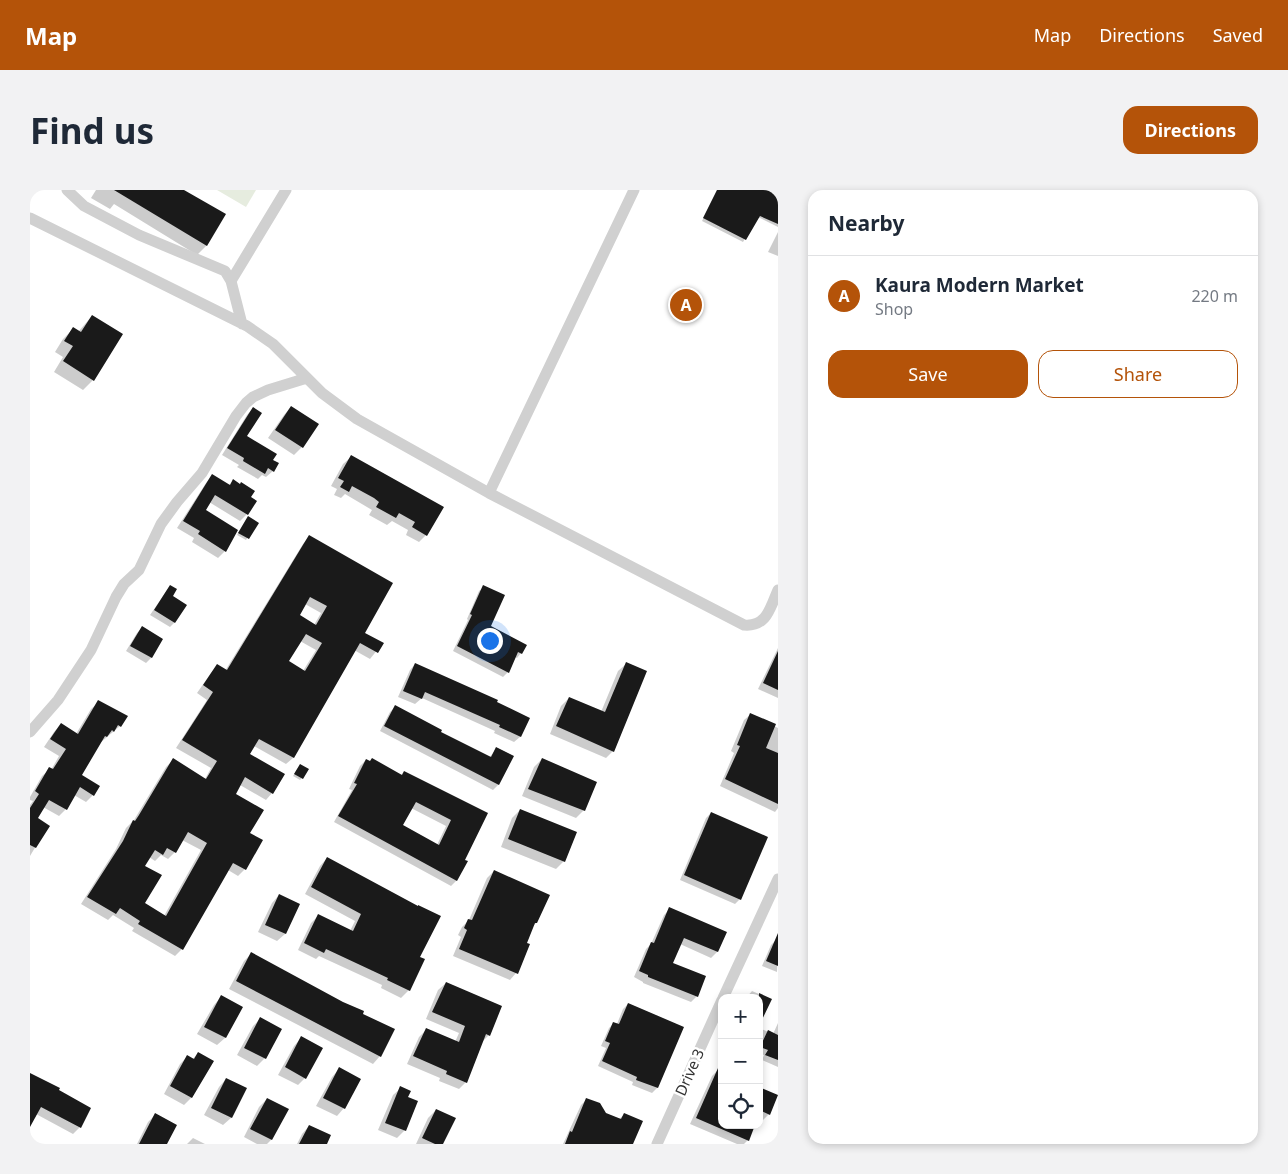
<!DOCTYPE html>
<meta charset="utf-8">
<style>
body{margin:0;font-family:"Noto Sans",sans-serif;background:#f2f2f3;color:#1f2937}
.controls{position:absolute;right:15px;bottom:15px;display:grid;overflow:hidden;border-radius:10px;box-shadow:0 2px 8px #0003}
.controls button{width:45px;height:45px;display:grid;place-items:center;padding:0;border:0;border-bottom:1px solid #e0e1e3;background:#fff;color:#1f2937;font:25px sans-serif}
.you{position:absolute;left:459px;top:450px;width:18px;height:18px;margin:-12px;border:4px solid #fff;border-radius:50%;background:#1a73e8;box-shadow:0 0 0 8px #1a73e833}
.badge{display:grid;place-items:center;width:32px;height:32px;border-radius:50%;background:#b45309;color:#fff;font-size:16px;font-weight:700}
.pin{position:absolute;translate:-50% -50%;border:2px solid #fff;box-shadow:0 1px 5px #0006}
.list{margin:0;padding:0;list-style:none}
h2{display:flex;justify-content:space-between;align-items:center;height:65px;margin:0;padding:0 20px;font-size:21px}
h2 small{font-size:16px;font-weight:400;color:#747a83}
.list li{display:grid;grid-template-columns:32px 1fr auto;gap:15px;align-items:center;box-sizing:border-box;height:80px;padding:0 20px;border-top:1px solid #e0e1e3}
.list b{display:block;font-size:19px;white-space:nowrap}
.list p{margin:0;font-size:16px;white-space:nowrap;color:#747a83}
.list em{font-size:16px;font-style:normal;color:#747a83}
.actions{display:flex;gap:10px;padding:15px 20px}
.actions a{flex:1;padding:11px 0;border:1px solid #b45309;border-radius:15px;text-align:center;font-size:18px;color:#b45309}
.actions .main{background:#b45309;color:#fff}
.icon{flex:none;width:28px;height:28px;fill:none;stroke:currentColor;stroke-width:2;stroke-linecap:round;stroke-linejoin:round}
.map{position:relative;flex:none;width:748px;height:954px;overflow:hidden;border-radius:15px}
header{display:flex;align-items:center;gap:30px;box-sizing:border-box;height:70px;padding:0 25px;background:#b45309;color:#fff}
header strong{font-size:24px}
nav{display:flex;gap:28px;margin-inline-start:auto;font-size:18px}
.intro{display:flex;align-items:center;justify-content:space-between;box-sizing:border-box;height:120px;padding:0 30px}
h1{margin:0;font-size:35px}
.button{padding:12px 22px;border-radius:15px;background:#b45309;color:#fff;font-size:18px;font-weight:700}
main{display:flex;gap:30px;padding:0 30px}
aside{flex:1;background:#fff;border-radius:15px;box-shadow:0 2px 8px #0003}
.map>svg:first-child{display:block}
</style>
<header>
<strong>Map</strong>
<nav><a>Map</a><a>Directions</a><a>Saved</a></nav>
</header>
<div class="intro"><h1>Find us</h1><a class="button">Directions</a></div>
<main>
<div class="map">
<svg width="748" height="954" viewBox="0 0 748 954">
<rect width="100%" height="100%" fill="#fff"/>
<path fill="#e6ecdf" d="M 187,0 L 226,0 L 216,17 Z"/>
<path fill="#0003" fill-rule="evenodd" d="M 66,0 L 151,0 L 194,25 L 176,56 L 167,65 L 84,14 L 80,19 L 61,8 Z
M 687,0 L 748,0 L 748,37 L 728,27 L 713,52 L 672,31 Z
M 748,42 L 748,66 L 738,62 Z
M 62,126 L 63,190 L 53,200 L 24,182 L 33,167 L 25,162 L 33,149 L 43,139 L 48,142 Z
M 261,217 L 287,234 L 272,257 L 264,265 L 238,248 L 254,225 Z
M 223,218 L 216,247 L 242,271 L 243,281 L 236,287 L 232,285 L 228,289 L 207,277 L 209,275 L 192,265 L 217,225 Z
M 321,267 L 412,318 L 396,345 L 389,352 L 376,345 L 378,340 L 362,331 L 357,335 L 339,325 L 342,320 L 315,304 L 311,308 L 304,305 L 307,299 L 301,296 L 313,274 Z
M 182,286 L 199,295 L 203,291 L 220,308 L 217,324 L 210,331 L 179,312 L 174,320 L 195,361 L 188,368 L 162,352 L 164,348 L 147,338 L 176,293 Z
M 216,330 L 227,333 L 216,350 L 207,345 Z
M 279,347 L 334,443 L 352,454 L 340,469 L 324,460 L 263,568 L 256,574 L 224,556 L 219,565 L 242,603 L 236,610 L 210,595 L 204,605 L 219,643 L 215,679 L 208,686 L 198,680 L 152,759 L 145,766 L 102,741 L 104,738 L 83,725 L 78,730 L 51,714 L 86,659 L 96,638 L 104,630 L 136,577 L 143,570 L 175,589 L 181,578 L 146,558 L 177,510 L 167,503 L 181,483 L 188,476 L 195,481 L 273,354 ZM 275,414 L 291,423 L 284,435 L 268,425 ZM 270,451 L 286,460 L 273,481 L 257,472 ZM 152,650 L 171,660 L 134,726 L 113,714 L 114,676 L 119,667 L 125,671 L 131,665 L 138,669 L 145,662 Z
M 140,396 L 144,433 L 140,437 L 120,425 Z
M 454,397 L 459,436 L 491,463 L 487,468 L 485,467 L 478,482 L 473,487 L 423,461 L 438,430 L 437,429 L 449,401 Z
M 112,438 L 132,450 L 121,468 L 116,473 L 96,461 L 107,443 Z
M 748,458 L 748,508 L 728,499 Z
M 385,474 L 498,529 L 490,547 L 484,552 L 464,543 L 465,541 L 392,508 L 385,514 L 368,507 L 380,480 Z
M 596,474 L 583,561 L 576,568 L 520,544 L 531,516 L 539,508 L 571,522 L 588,481 Z
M 69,512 L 90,536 L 70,553 L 50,585 L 63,605 L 56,612 L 44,605 L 36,619 L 29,626 L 13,617 L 6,629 L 18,636 L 0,666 L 0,615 L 3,611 L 0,610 L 0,607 L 12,586 L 20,579 L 21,580 L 29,566 L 14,557 L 24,542 L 31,534 L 46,544 L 61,519 Z
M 365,517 L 410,543 L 459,568 L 467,558 L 483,566 L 468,595 L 463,600 L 350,541 L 360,522 Z
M 721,524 L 748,538 L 748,618 L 745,622 L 690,596 L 704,563 L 701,561 L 714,530 Z
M 512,569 L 554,620 L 546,628 L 492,606 L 504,577 Z
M 336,570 L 370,586 L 374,582 L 456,624 L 434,670 L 426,691 L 421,696 L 304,632 L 322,600 L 319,599 L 330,576 ZM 381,618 L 416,636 L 407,655 L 371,635 Z
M 268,578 L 272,588 L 270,590 L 263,586 Z
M 490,620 L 534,671 L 526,679 L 471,657 L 482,628 Z
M 681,623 L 710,709 L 705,714 L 650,690 L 676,628 Z
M 297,668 L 388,767 L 393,770 L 379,800 L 371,808 L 351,798 L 352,795 L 289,766 L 286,769 L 268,760 L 281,733 L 288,726 L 320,741 L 325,731 L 275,704 L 290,676 Z
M 464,681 L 506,733 L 502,737 L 486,783 L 480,790 L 423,766 L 431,747 L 428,745 L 432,737 L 439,730 L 457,688 Z
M 249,705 L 269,714 L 255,744 L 247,751 L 228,742 L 242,713 Z
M 640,719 L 695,743 L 687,762 L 681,768 L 650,754 L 642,774 L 667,806 L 661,812 L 613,793 L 613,792 L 604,787 L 616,759 L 621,754 L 634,725 Z
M 746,750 L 748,751 L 747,782 L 732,776 L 741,755 Z
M 221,764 L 331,825 L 350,866 L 343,874 L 199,799 L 214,771 Z
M 416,793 L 459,845 L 452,852 L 436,892 L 429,899 L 409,891 L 410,888 L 377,874 L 389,847 L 396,840 L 425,852 L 429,843 L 396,829 L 408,800 Z
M 722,801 L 740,809 L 716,808 Z
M 191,807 L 211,818 L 195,848 L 187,855 L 167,844 L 184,815 Z
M 598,814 L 652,838 L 627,898 L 622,903 L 602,895 L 603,892 L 568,876 L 576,858 L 571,856 L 579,838 L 584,833 L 587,834 L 593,819 Z
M 230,829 L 235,868 L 227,876 L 207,865 L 223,836 Z
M 748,833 L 748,877 L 732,870 L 734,865 L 729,863 L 729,838 L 743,844 Z
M 271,848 L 275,888 L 268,895 L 248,885 L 264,856 Z
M 168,863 L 161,908 L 154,915 L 134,904 L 150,874 L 157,867 L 162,870 Z
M 309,879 L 314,918 L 307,926 L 286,916 L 302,887 Z
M 688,880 L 692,935 L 718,950 L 714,954 L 707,954 L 660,934 L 682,886 Z
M 0,886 L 27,901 L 50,937 L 43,944 L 6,924 L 0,934 Z
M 196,889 L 216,899 L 201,928 L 193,935 L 174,925 L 189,897 Z
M 371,898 L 376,908 L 387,912 L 375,940 L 367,948 L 348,940 L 363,905 Z
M 729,898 L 739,924 L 733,930 L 729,928 Z
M 237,909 L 257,920 L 241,950 L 237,954 L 227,954 L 214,947 L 229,917 Z
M 557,909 L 575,924 L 589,929 L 594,925 L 601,954 L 533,954 L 551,915 Z
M 406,920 L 412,954 L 386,954 L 398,928 Z
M 125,925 L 136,954 L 107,954 L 118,932 Z
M 279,936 L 296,954 L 267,954 L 272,944 Z
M 163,948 L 175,954 L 157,954 Z"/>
<path fill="#1a1a1a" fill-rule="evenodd" d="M 84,0 L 154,0 L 196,24 L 177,56 Z
M 687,0 L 748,0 L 748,34 L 730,26 L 716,50 L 673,28 Z
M 62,125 L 93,144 L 64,191 L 33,171 L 43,156 L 34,151 L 43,137 L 51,142 Z
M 261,216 L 289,234 L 273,258 L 245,240 Z
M 223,217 L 232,223 L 217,246 L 247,264 L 243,270 L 249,273 L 244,282 L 238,278 L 235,284 L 213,271 L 214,268 L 197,258 Z
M 321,265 L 414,317 L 397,346 L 382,337 L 385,332 L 369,323 L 366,328 L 346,317 L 349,312 L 344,308 L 322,296 L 319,302 L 310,297 L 314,291 L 308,288 Z
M 182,284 L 200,295 L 203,289 L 210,294 L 211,292 L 225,301 L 221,307 L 227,311 L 218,325 L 185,305 L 176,320 L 208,340 L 196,362 L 168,344 L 170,341 L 153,331 Z
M 218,326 L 229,333 L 219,349 L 208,343 Z
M 279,345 L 363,393 L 335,443 L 354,453 L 348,463 L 330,453 L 264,568 L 229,549 L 220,564 L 255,584 L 243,604 L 215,587 L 206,604 L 234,620 L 220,643 L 233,650 L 216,680 L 203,673 L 153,760 L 108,734 L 110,731 L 90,718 L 86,724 L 57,707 L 93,651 L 103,630 L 105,631 L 109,625 L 143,568 L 176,589 L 187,571 L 152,550 L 183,502 L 173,495 L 187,474 L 197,480 ZM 280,407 L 297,416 L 286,435 L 270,425 ZM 276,444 L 292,453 L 275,481 L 259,471 ZM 158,642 L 177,653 L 136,726 L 115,713 L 132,685 L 115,676 L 125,660 L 133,665 L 137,658 L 146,663 Z
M 140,395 L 147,399 L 143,406 L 157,415 L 145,433 L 124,420 Z
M 453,395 L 475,405 L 461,436 L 497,455 L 492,464 L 488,462 L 479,483 L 427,456 L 442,425 L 440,424 Z
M 112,436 L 133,449 L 122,468 L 100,456 Z
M 748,461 L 748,500 L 733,493 Z
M 596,472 L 617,481 L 584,562 L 526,536 L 539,507 L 575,522 Z
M 385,473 L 468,510 L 467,512 L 500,528 L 491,547 L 469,537 L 470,535 L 395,502 L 392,509 L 373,501 Z
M 68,510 L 98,526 L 91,537 L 88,535 L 84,542 L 82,540 L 77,547 L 75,546 L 52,585 L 70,596 L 64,606 L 50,597 L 37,620 L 19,610 L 8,628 L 20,636 L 6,658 L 0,655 L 0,618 L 9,604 L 5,601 L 19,577 L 23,579 L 36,559 L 20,549 L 31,533 L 48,544 Z
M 365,515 L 412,540 L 411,542 L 461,567 L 466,557 L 484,566 L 469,595 L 354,536 Z
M 720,523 L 746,534 L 736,558 L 748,563 L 748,614 L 695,589 L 710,556 L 707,555 Z
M 342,568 L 372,585 L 374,581 L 458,623 L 435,670 L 438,671 L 427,691 L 308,626 L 327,594 L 324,593 L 336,569 L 340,571 ZM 386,612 L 421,630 L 409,655 L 373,635 Z
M 512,568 L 567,592 L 555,621 L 498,599 Z
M 270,574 L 279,579 L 273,589 L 264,584 Z
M 490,619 L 547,642 L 535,672 L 478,649 Z
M 681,622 L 738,647 L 711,710 L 654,685 Z
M 297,667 L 388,716 L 388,715 L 411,726 L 390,767 L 395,769 L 380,801 L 357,790 L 358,788 L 296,759 L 294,763 L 274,753 L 288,724 L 323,741 L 331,724 L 281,697 Z
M 464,680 L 520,705 L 507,733 L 505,733 L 497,753 L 500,754 L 488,784 L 429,759 L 437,740 L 434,738 L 438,729 L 442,730 Z
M 249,704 L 270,714 L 256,744 L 235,735 Z
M 639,717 L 697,742 L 688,762 L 654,748 L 643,773 L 676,786 L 668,807 L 618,787 L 618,785 L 609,781 L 621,752 L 624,753 Z
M 748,743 L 748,776 L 736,771 Z
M 221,762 L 313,812 L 334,821 L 333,824 L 365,839 L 351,867 L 206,791 Z
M 416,792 L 472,816 L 460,846 L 456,844 L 437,893 L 416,884 L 417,881 L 383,866 L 396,838 L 429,852 L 435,836 L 402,822 Z
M 729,803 L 742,809 L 729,836 Z
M 191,805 L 213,817 L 196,848 L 174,837 Z
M 598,813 L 654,837 L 628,898 L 606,890 L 607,887 L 572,871 L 580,853 L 575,851 L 583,832 L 589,834 Z
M 230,827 L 252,839 L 236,869 L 214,858 Z
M 738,840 L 748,845 L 748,870 L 735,865 L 738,860 L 730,857 Z
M 271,846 L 293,858 L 276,889 L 255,877 Z
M 168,862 L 184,871 L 162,908 L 140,896 L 157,865 L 164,869 Z
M 692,869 L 692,935 L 725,935 L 719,951 L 666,928 Z
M 309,877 L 331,889 L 315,919 L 293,908 Z
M 0,883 L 30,898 L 29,900 L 61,918 L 51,938 L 11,917 L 0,937 Z
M 196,888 L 217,898 L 202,928 L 181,918 Z
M 370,896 L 381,901 L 378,907 L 388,911 L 376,941 L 355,933 Z
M 729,897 L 748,905 L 740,925 L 729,920 Z
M 237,908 L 259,919 L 242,950 L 220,939 Z
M 556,908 L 570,913 L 576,923 L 591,929 L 594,923 L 613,931 L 603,954 L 535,954 L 540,941 L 542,942 Z
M 406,919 L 426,928 L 413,954 L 405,954 L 392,948 Z
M 125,923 L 147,935 L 137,954 L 109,954 Z
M 279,935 L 301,945 L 297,954 L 269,954 Z"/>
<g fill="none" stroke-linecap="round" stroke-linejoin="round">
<path stroke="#d0d0d0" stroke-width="11" d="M 37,0 L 54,16 L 109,45 L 195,81 L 201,91 L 212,134
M 0,28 L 217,136 L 243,154 L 292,203 L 327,229 L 459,303 L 714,435 C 737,437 740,418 748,400
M 201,91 L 256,0
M 459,303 L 604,0
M 0,542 L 28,510 L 61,460 L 86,407 L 94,394 L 109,380 L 131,334 L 147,312 L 172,283 L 206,226 L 216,213 L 223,207 L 238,200 L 277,188
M 693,808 L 748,689
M 627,954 L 692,810"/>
</g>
<g text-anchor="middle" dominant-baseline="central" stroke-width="5" stroke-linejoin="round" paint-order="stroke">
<g font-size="15" fill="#333" stroke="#fff">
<text transform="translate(659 882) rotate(-66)">Drive 3</text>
</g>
</g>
</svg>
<div class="controls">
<button>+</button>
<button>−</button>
<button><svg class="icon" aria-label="locate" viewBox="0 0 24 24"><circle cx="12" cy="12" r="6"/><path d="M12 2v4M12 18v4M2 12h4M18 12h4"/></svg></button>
</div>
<div class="you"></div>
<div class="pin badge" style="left:656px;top:115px">A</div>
</div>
<aside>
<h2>Nearby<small></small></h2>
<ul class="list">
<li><span class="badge">A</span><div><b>Kaura Modern Market</b><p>Shop</p></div><em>220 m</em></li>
</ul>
<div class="actions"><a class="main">Save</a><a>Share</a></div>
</aside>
</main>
